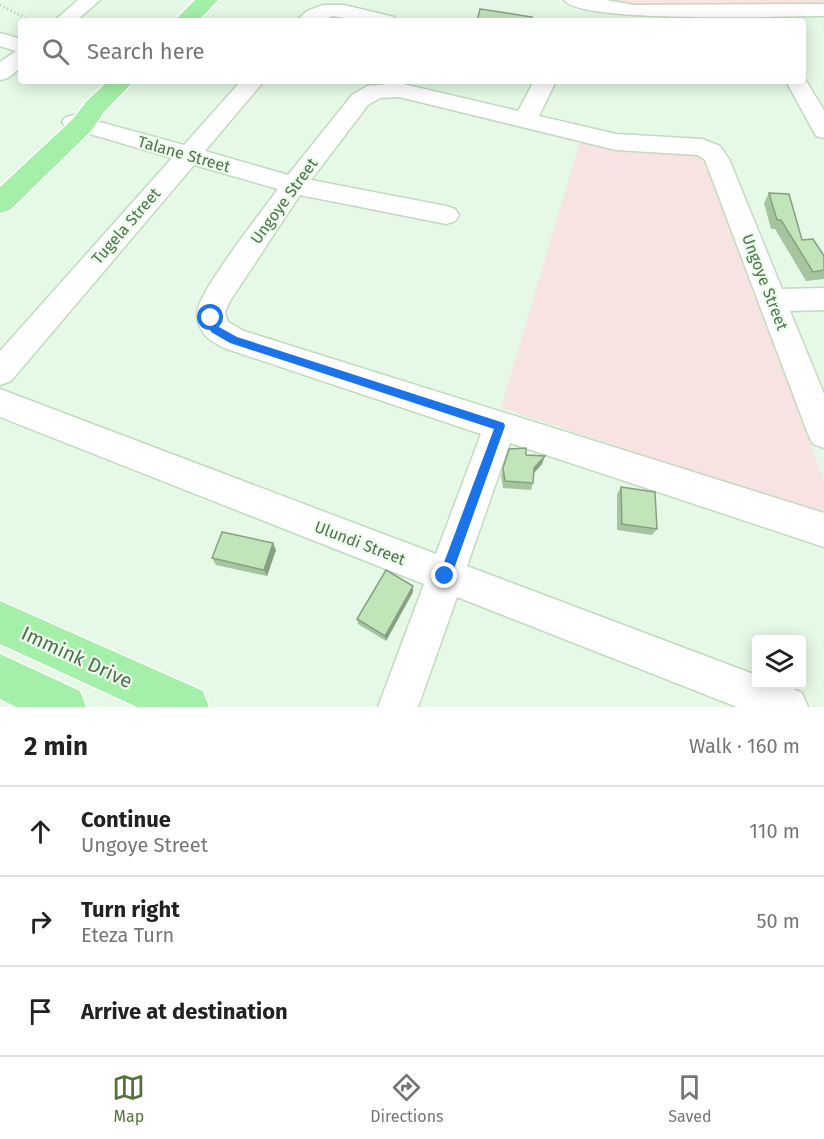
<!DOCTYPE html>
<meta charset="utf-8">
<style>
body{margin:0;font-family:"Fira Sans",sans-serif;background:#f6f6f6;color:#222}
.controls{position:absolute;right:18px;bottom:18px;display:grid;overflow:hidden;border-radius:6px;box-shadow:0 3px 15px #0003}
.controls button{width:54px;height:54px;display:grid;place-items:center;padding:0;border:0;border-bottom:2px solid #e0e0e0;background:#fff;color:#222;font:30px sans-serif}
.stop{position:absolute;width:18px;height:18px;margin:-14px;border:4px solid #1a73e8;border-radius:50%;background:#fff}
.stop.end{background:#1a73e8;border-color:#fff;box-shadow:0 2px 6px #0008}
.list{margin:0;padding:0;list-style:none}
h2{display:flex;justify-content:space-between;align-items:center;height:78px;margin:0;padding:0 24px;font-size:26px}
h2 small{font-size:20px;font-weight:400;color:#767676}
.list li{display:grid;grid-template-columns:39px 1fr auto;gap:18px;align-items:center;box-sizing:border-box;height:90px;padding:0 24px;border-top:2px solid #e0e0e0}
.list b{display:block;font-size:22px;white-space:nowrap}
.list p{margin:0;font-size:20px;white-space:nowrap;color:#767676}
.list em{font-size:20px;font-style:normal;color:#767676}
.icon{flex:none;width:33px;height:33px;fill:none;stroke:currentColor;stroke-width:2;stroke-linecap:round;stroke-linejoin:round}
.map{position:relative;flex:none;width:824px;height:707px;overflow:hidden}
.search{position:absolute;background:#fff;box-shadow:0 3px 15px #0003;left:18px;right:18px;top:18px;height:66px;display:flex;align-items:center;gap:15px;box-sizing:border-box;padding:0 21px;border-radius:6px;color:#767676;font-size:22px}
.sheet{height:348px;background:#fff}
nav{display:flex;justify-content:space-around;align-items:center;box-sizing:border-box;height:84px;border-top:2px solid #e0e0e0;background:#fff;font-size:16px;color:#767676}
nav a{display:grid;justify-items:center;gap:3px}
nav .on{color:#4f733b}
.map>svg:first-child{display:block}
</style>
<div class="map">
<svg width="824" height="707" viewBox="0 0 824 707">
<rect width="100%" height="100%" fill="#e5f9e6"/>
<path fill="#f6e3e2" d="M 611,0 L 824,0 L 824,3 L 626,5 Z
M 580,141 L 634,153 L 696,153 L 705,156 L 824,481 L 824,510 L 821,513 L 501,408 Z"/>
<g fill="none" stroke-linecap="round" stroke-linejoin="round">
<defs>
<path id="minor" d="M 78,0 L 100,0 L 76,21 L 54,21 Z
M 564,0 L 606,0 L 634,5 L 824,4 L 824,16 C 786,16 581,24 564,0 Z
M 323,5 L 344,5 L 394,17 L 397,21 L 363,21 L 333,16 L 318,21 L 296,21 L 307,11 Z
M 0,33 L 21,39 L 21,67 L 8,78 L 0,80 L 0,62 L 16,51 L 0,46 Z
M 803,76 L 824,110 L 824,138 L 816,136 L 786,81 L 803,81 Z
M 241,81 L 264,81 L 205,151 L 288,175 L 352,95 L 367,86 L 399,83 L 518,111 L 534,81 L 556,81 L 539,116 L 616,134 L 702,139 L 720,146 L 729,159 L 782,289 L 824,288 L 824,310 L 790,311 L 824,394 L 824,448 L 813,444 L 808,434 L 705,160 L 698,155 L 616,150 L 399,97 L 380,98 L 368,105 L 311,180 L 446,206 L 455,209 L 459,215 L 455,221 L 446,224 L 300,195 L 230,301 L 225,312 L 228,322 L 244,331 L 824,513 L 824,547 L 510,443 L 467,566 L 756,675 L 756,684 L 782,684 L 802,693 L 808,707 L 737,707 L 457,597 L 418,707 L 378,707 L 424,584 L 0,417 L 0,389 L 436,554 L 481,434 L 224,348 C 209,340 198,333 197,314 C 196,294 263,210 278,189 L 194,165 L 11,381 L 0,385 L 0,351 L 172,158 L 66,127 L 62,122 L 66,117 L 74,115 L 184,145 Z"/>
<path id="major" d="M 195,0 L 218,0 L 198,21 L 174,21 Z
M 108,81 L 134,81 L 104,112 L 91,131 L 10,210 L 0,213 L 0,187 L 73,119 L 86,102 Z
M 0,601 L 203,691 L 209,707 L 137,707 L 0,644 Z
M 0,654 L 80,691 L 86,707 L 16,707 L 0,699 Z"/>
</defs>
<use href="#minor" stroke="#c2dac0" stroke-width="3"/>
<use href="#major" stroke="#fff" stroke-width="3"/>
<path stroke="#acd0a4" stroke-width="3" stroke-dasharray="1 3" stroke-linecap="butt" d="M 0,5 L 32,21"/>
<use href="#minor" fill="#fff" fill-rule="evenodd"/>
<use href="#major" fill="#a5f0a9" fill-rule="evenodd"/>
</g>
<path fill="#a6c49f" d="M 769,193 L 802,240 L 824,256 L 824,279 L 806,281 L 775,229 L 771,229 L 764,203 Z
M 526,455 L 542,464 L 534,473 L 533,483 L 531,490 L 503,488 L 501,476 L 503,468 Z
M 621,487 L 657,529 L 652,535 L 617,530 L 617,494 Z
M 276,550 L 267,576 L 216,565 L 212,558 Z
M 413,586 L 413,592 L 386,641 L 358,624 L 357,619 Z"/>
<path fill="#87a082" d="M 545,456 L 542,464 L 531,476 L 534,468 Z
M 273,543 L 276,550 L 267,576 L 264,570 Z
M 413,586 L 413,592 L 386,641 L 385,636 Z"/>
<path fill="#c1e4b9" stroke="#87a082" stroke-width="1.5" d="M 480,9 L 532,17 L 530,21 L 477,21 Z
M 769,193 L 789,194 L 802,240 L 813,239 L 824,256 L 824,270 L 813,272 L 781,220 L 777,220 Z
M 526,448 L 526,455 L 545,456 L 534,468 L 533,483 L 505,481 L 503,468 L 509,449 Z
M 621,487 L 655,492 L 657,529 L 622,524 Z
M 222,532 L 273,543 L 264,570 L 212,558 Z
M 386,570 L 413,586 L 385,636 L 357,619 Z"/>
<path fill="#1a73e8" d="M 211,315 L 214,316 L 219,327 L 237,337 L 504,423 L 505,426 L 450,580 L 441,580 L 439,576 L 494,429 L 230,343 L 211,332 L 206,318 Z"/>
<g text-anchor="middle" dominant-baseline="central" stroke-width="4.5" stroke-linejoin="round" paint-order="stroke">
<g font-size="16" fill="#556f4e" stroke="#ebfdec">
<text transform="translate(184 154) rotate(16)">Talane Street</text>
<text transform="translate(284 201) rotate(-54)">Ungoye Street</text>
<text transform="translate(126 226) rotate(-49)">Tugela Street</text>
<text transform="translate(765 282) rotate(69)">Ungoye Street</text>
<text transform="translate(360 543) rotate(21)">Ulundi Street</text>
</g>
<g font-size="20" fill="#556f4e" stroke="#ebfdec">
<text transform="translate(77 657) rotate(25)">Immink Drive</text>
</g>
</g>
</svg>
<div class="controls">
<button><svg class="icon" aria-label="layers" viewBox="0 0 24 24"><path d="M12 4l9 5-9 5-9-5zM3 14l9 5 9-5"/></svg></button>
</div>
<div class="stop" style="left:211px;top:318px"></div>
<div class="stop end" style="left:445px;top:576px"></div>
<div class="search"><svg class="icon" aria-label="search" viewBox="0 0 24 24"><circle cx="10" cy="10" r="6"/><path d="M15 15l6 6"/></svg>Search here</div>
</div>
<section class="sheet">
<h2>2 min<small>Walk · 160 m</small></h2>
<ul class="list">
<li><svg class="icon" aria-label="ahead" viewBox="0 0 24 24"><path d="M12 20V5M6 11l6-6 6 6"/></svg><div><b>Continue</b><p>Ungoye Street</p></div><em>110 m</em></li>
<li><svg class="icon" aria-label="right" viewBox="0 0 24 24"><path d="M7 20v-9h11M14 6l5 5-5 5"/></svg><div><b>Turn right</b><p>Eteza Turn</p></div><em>50 m</em></li>
<li><svg class="icon" aria-label="arrive" viewBox="0 0 24 24"><path d="M6 21V4h12l-3 4 3 4H6"/></svg><div><b>Arrive at destination</b></div></li>
</ul>
</section>
<nav>
<a class="on"><svg class="icon" aria-label="map" viewBox="0 0 24 24"><path d="M3 6l6-2 6 2 6-2v14l-6 2-6-2-6 2zM9 4v14M15 6v14"/></svg>Map</a>
<a><svg class="icon" aria-label="directions" viewBox="0 0 24 24"><path d="M12 3l9 9-9 9-9-9zM9 14v-3h6M13 9l2 2-2 2"/></svg>Directions</a>
<a><svg class="icon" aria-label="saved" viewBox="0 0 24 24"><path d="M7 4h10v16l-5-4-5 4z"/></svg>Saved</a>
</nav>
